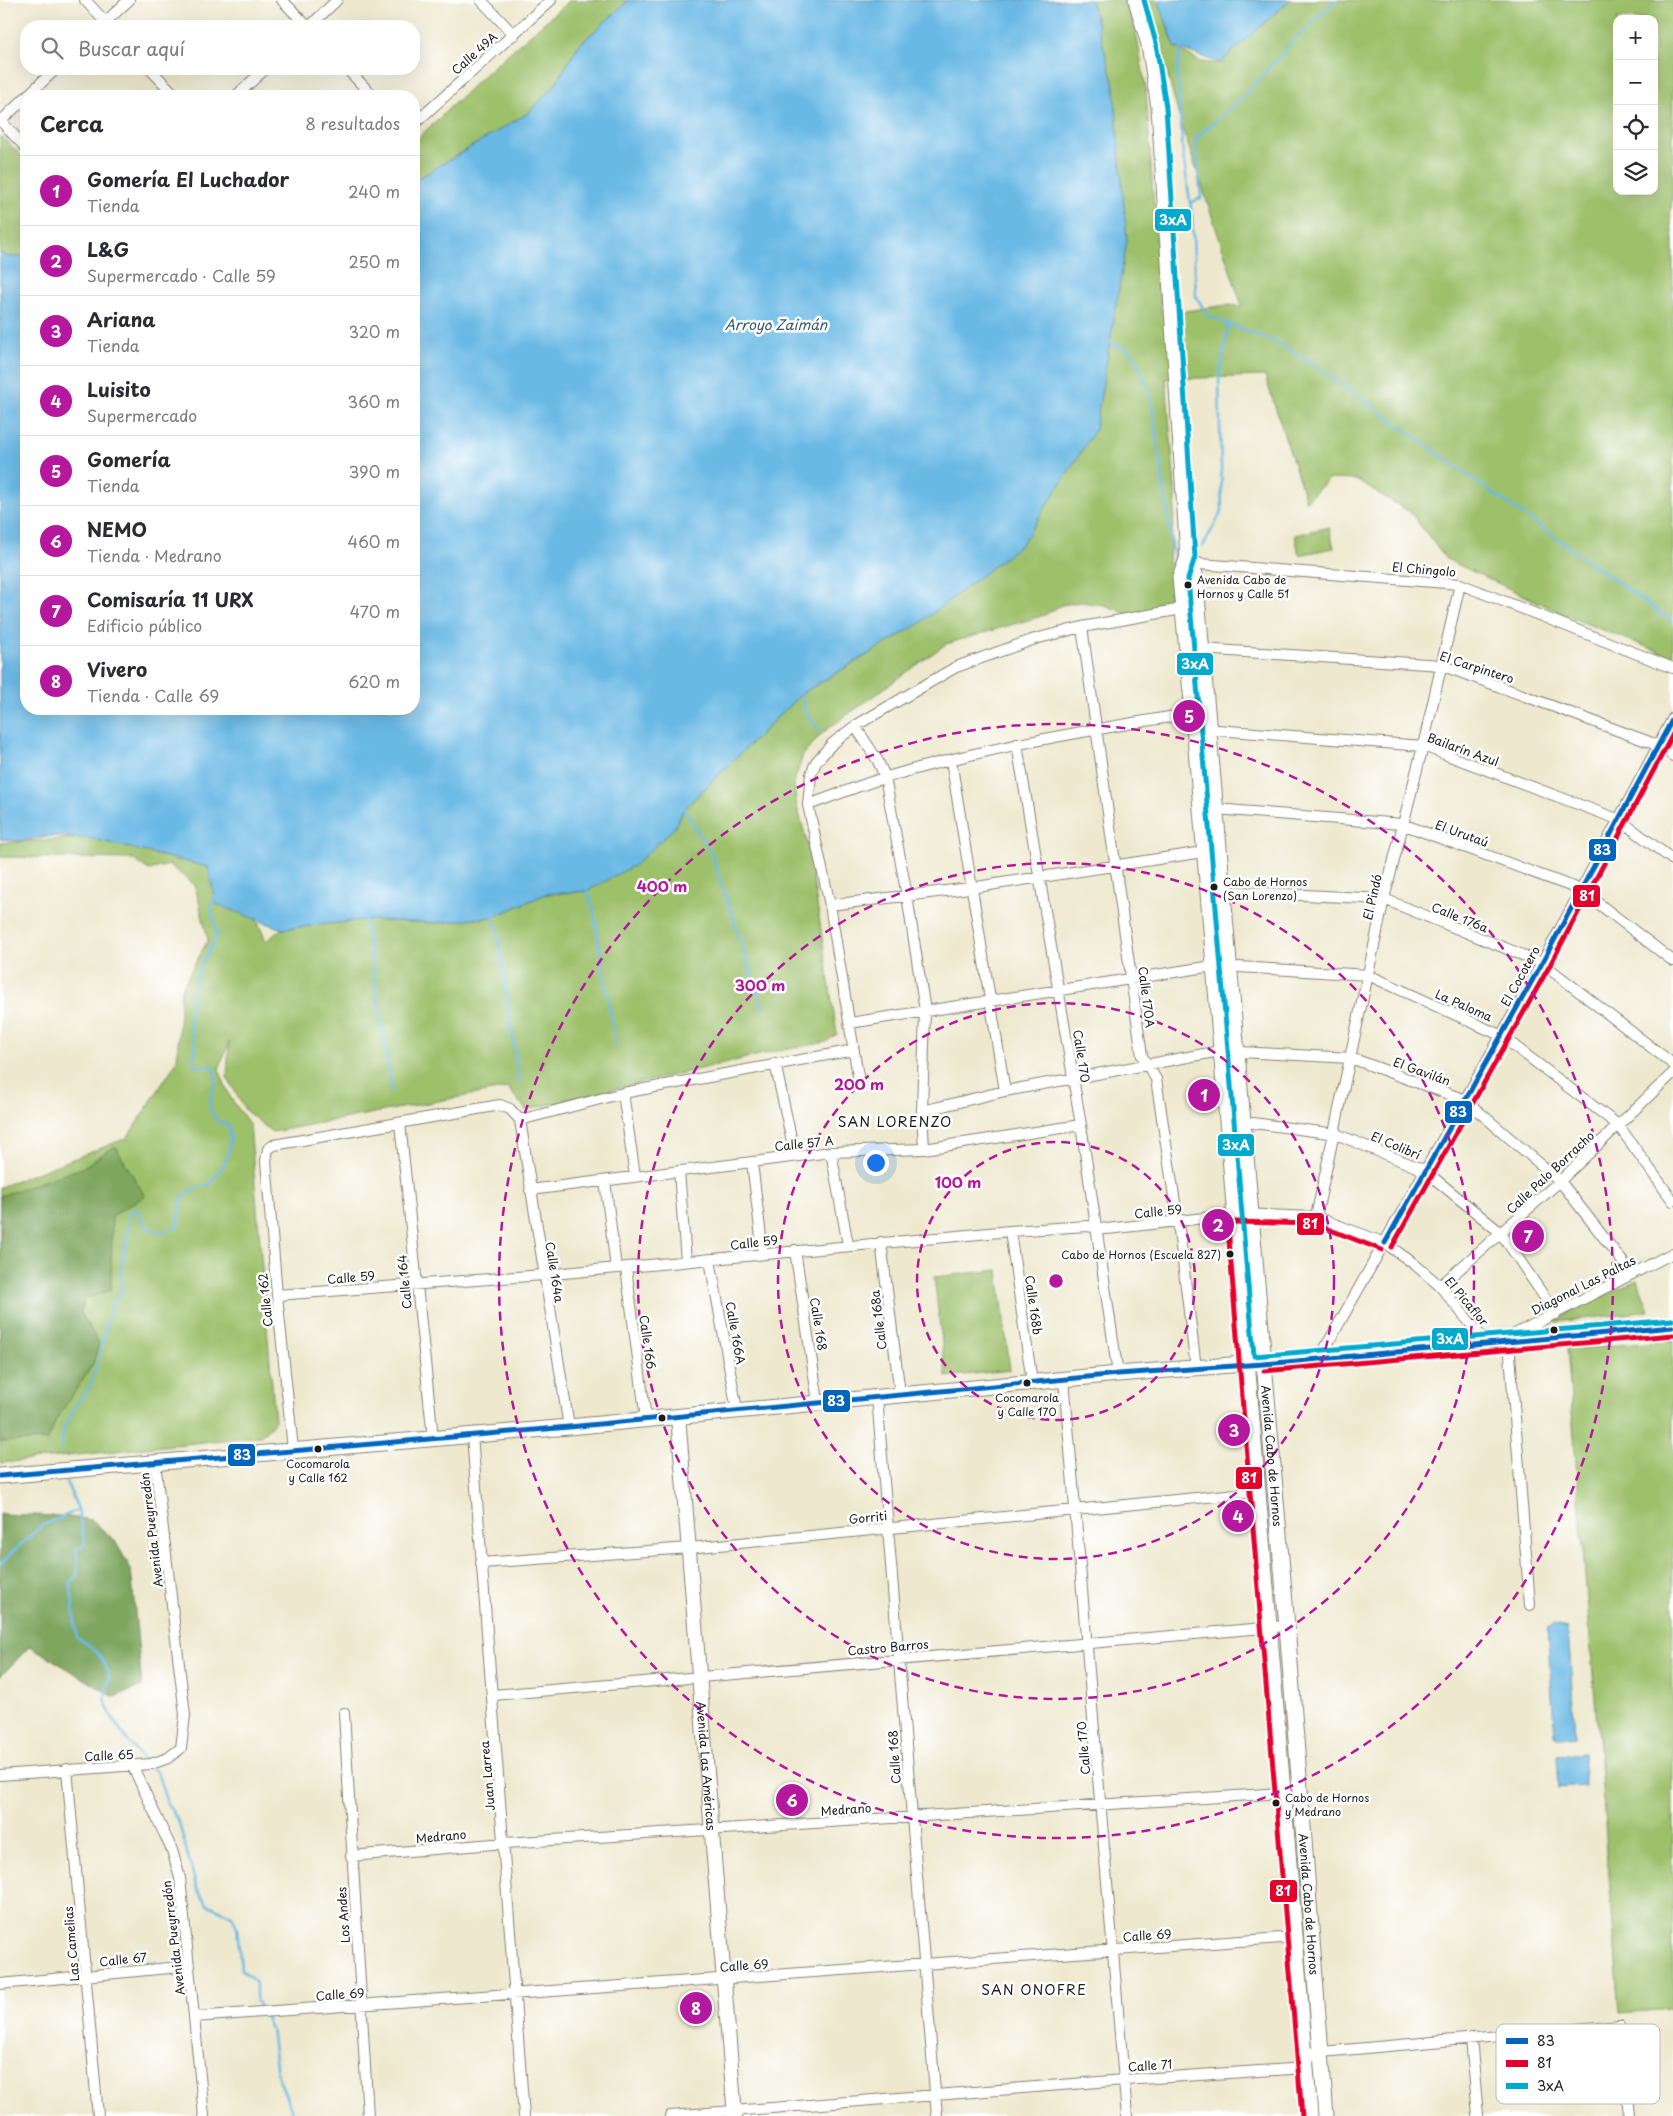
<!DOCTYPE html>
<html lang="es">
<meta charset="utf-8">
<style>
body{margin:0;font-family:"Playpen Sans",sans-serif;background:#f7f7f7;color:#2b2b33}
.controls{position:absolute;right:15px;top:15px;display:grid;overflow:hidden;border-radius:10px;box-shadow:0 5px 20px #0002}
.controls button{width:45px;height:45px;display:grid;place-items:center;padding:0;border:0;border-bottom:1px solid #e1e1e2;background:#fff;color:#2b2b33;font:25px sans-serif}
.you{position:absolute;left:875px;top:1162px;width:18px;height:18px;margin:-12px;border:4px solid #fff;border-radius:50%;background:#1a73e8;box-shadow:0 0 0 8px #1a73e833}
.badge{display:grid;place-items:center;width:32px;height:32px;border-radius:50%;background:#b5179e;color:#fff;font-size:16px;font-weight:700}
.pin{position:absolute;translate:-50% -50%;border:2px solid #fff;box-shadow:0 1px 5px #0006}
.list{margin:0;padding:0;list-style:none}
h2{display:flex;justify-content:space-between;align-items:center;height:65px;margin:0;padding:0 20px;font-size:21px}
h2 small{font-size:16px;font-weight:400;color:#7c7c81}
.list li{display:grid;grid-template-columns:32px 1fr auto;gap:15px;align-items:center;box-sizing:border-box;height:70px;padding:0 20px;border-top:1px solid #e1e1e2}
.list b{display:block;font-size:19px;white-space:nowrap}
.list p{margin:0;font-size:16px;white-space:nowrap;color:#7c7c81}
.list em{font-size:16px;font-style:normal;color:#7c7c81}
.icon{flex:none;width:28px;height:28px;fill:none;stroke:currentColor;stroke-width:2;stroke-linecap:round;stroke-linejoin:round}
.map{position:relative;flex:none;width:1673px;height:2116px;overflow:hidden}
.search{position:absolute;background:#fff;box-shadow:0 5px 20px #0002;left:20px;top:20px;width:400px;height:55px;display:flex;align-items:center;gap:12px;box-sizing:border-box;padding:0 18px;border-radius:20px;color:#7c7c81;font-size:19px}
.panel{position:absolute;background:#fff;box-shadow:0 5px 20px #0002;left:20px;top:90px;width:400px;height:625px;border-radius:20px}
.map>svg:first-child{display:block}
</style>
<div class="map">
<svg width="1673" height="2116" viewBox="0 0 1673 2116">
<rect width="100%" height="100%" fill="#fff"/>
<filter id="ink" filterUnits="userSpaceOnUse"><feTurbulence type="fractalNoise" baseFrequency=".02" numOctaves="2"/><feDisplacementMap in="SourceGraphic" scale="10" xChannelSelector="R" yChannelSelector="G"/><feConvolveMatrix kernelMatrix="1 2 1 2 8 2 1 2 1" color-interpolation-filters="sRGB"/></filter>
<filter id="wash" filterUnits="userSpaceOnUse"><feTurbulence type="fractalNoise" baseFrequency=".0096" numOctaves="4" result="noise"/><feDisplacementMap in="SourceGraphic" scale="20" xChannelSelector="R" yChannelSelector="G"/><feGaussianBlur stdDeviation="1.12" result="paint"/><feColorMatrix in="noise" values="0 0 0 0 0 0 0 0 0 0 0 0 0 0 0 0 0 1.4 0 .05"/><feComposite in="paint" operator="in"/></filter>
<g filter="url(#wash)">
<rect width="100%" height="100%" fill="#eee8ce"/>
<path fill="#9dc06a" stroke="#5c6e43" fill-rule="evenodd" d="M 570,0 L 629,0 L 578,46 L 555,85 L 528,113 L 414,181 L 414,142 L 486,73 Z
M 1091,0 L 1126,0 L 1136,32 L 1146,90 L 1161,311 L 1172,313 L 1227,305 L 1242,306 L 1182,127 L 1147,0 L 1158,0 L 1175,47 L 1201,62 L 1224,64 L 1203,0 L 1673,0 L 1673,193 L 1670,216 L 1673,238 L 1673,657 L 1574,619 L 1446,559 L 1410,512 L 1356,480 L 1329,479 L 1306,501 L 1265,376 L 1166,379 L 1176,500 L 1169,557 L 1177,605 L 1130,615 L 1105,605 L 1080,602 L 1061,605 L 1045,615 L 946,644 L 822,733 L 803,755 L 794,783 L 796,802 L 808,846 L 837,1034 L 826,1042 L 772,1052 L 526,1110 L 508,1088 L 272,1132 L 245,1110 L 227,1077 L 229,1042 L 219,1069 L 230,1097 L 250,1125 L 275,1421 L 261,1436 L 0,1463 L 0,1187 L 127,1138 L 177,1061 L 181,989 L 208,940 L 195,885 L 169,865 L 149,870 L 133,859 L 0,857 L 0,843 L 155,833 L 245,892 L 266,941 L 282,929 L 365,920 L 436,923 L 493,917 L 546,894 L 587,891 L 674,828 L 684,809 L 801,694 L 919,624 L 1114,86 ZM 1617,19 L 1654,19 L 1654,191 L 1617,191 Z
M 0,135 L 26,160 L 26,256 L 6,257 L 0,253 Z
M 1329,527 L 1334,548 L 1299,555 L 1295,535 Z
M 998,1270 L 1010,1370 L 946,1377 L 934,1277 Z
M 1638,1280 L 1649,1311 L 1556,1322 L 1555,1318 Z
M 1673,1341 L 1673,2009 L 1620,2013 L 1567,1349 Z"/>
<path fill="#7ea65e" stroke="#4d613d" d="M 115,1146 L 145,1196 L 112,1216 L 111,1290 L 84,1299 L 81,1313 L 99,1343 L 93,1364 L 56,1420 L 48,1440 L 0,1442 L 0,1196 L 82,1168 Z
M 0,1514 L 61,1516 L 92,1520 L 115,1541 L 131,1569 L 142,1686 L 114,1697 L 30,1646 L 0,1677 Z"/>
<path fill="#6ab9e5" stroke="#436a80" d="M 629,0 L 1091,0 L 1114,86 L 1127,241 L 1095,430 L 1022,544 L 919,624 L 801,694 L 684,809 L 674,828 L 635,865 L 587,891 L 546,894 L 493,917 L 436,923 L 365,920 L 282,929 L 216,904 L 208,867 L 93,839 L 53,836 L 19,841 L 0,839 L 0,253 L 7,257 L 26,256 L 26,709 L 414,709 L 414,181 L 528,113 L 555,85 L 578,46 Z
M 1158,0 L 1290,0 L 1220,63 L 1175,47 Z
M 1555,1625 L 1568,1628 L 1575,1736 L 1561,1738 L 1555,1736 L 1547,1629 Z
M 1584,1753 L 1585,1786 L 1559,1788 L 1557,1755 Z"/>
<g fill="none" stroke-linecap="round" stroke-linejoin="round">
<path stroke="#6ab9e5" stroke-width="2.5" d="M 1181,46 L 1177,73 L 1183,155 L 1192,215 L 1196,296 L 1208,316 L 1279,343 L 1326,373 L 1673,622
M 1190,203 L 1201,198 L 1195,139 L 1243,97 L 1296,38 L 1336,0
M 1110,342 L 1130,351 L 1141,370 L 1151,397 L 1174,558 L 1171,601
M 1203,546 L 1222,511 L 1219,380 L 1228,324
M 801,694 L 805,712 L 822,733
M 684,809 L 711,853 L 763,1008
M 587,891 L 593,907 L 616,1046
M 493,917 L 498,933 L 519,1083
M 365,920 L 392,1091
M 61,1450 L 64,1428 L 76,1405 L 90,1387 L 100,1355 L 110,1308 L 117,1297 L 123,1292 C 115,1267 132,1238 129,1212 L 140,1210 C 141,1227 148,1229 163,1233 L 178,1226 C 181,1196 180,1192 210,1184 C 225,1165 236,1146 227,1123 L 220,1123 C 196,1100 224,1091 213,1067 L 195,1066 L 193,1057 L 196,1050 L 189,1020 L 192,996 L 202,963 L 217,936 L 211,906 L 216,895
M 66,1481 L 78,1509 L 85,1545 L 77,1549 L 77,1577 L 70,1582 L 77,1638 C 92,1646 109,1661 109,1680 C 108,1687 104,1696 106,1703 C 109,1716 134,1751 145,1761
M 0,1564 L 41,1526 L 78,1510
M 150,1767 L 157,1772 L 167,1803 L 179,1823 L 197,1889 L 207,1904 L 232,1916 L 237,1927 L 241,1969 L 256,1983 L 256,2001 L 261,2008
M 265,2015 L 271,2029 L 277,2074 L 294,2116"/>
</g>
</g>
<g filter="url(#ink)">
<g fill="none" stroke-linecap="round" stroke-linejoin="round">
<defs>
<path id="minor" d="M 85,0 L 109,26
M 282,0 L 307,26
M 481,0 L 514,35
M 101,26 L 129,0
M 310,26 L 337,0
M 150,69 L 176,96
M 347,69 L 373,96
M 27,96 L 56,69
M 236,96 L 265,69
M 0,120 L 26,148
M 1,121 L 26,97
M 414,124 L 551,0
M 1188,557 L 1200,564 L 1460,584 L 1673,668
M 1082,627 L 1142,1056 L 1156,1079 L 1178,1222 L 1196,1368
M 1201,649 L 1441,665 L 1660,746 L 1673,756
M 855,726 L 878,761 L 885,777 L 907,896 L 925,1011 L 922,1111 L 924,1149
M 1204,729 L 1423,746 L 1620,820 L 1673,860
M 1017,744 L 1081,1125 L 1118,1374
M 951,760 L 1005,1091
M 808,805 C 834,796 860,785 887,777 C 987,747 1090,730 1193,713
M 1215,809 L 1402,824 L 1581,890 L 1673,961
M 1220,888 L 1221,891 L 1384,899 L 1542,963 L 1673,1064
M 830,905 L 970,888 L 1203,852
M 1239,967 L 1368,975 L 1500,1035 L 1618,1125 L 1673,1201
M 850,1023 L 1213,966
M 775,1063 L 795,1156
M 858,1076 L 830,905 L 808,805 L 811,774 L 816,762 L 832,744 L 855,726 L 956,667 L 1035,639 L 1082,627 L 1182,609
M 623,1093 L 635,1176
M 922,1111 L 1005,1091 L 1220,1051 L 1351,1058 L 1465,1100 L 1560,1181 L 1632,1274
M 520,1120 L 623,1093 L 854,1050
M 520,1120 L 569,1427
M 400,1123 L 433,1438
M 1253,1123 L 1336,1134 L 1424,1170 L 1501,1233 L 1556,1314
M 831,1152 L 848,1245
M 752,1162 L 763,1254
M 679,1171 L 686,1261
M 605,1181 L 616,1268
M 530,1190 L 831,1152 L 924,1149 L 1081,1125
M 1316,1217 L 1384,899 L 1423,746 L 1460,584
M 1010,1231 L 1032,1382
M 881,1242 L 900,1394
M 795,1250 L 818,1402
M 710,1260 L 737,1410
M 626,1268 L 646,1419
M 1440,1286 L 1560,1181 L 1673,1073
M 277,1295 L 543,1275 L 1010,1231 L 1087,1226 L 1107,1229 L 1240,1214 L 1316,1217 L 1385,1243 L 1413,1263 L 1440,1286 L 1480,1335 L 1484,1344
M 1319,1359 L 1542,963 L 1673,718
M 1064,1379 L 1127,2116
M 877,1397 L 937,2116
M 472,1435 L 524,2116
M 293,1449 L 277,1295 L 266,1161 L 268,1149 L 274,1145 L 500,1105 L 510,1109 L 520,1120
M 481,1563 L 689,1548 L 1257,1492
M 1530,1605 L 1509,1342 L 1511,1336 L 1673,1253
M 493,1695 L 1287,1626
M 344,1713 L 368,2116
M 133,1767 L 172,1850 L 180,1878 L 204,2116
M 67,1769 L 98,2116
M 0,1775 L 151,1764 L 168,1758 L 181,1748 L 185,1715 L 155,1462
M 351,1856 L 505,1843 L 1282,1793
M 0,1984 L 190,1966
M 194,2017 L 1295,1937
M 1471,2038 L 1478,2116
M 670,2116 L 1124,2080 L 1306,2068 L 1311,2053 L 1620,2025 L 1629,2116"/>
<g id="secondary">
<path d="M 1263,1364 L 1673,1327"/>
<path id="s1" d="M 678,1416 L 735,2116"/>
</g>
<g id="primary">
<path id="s2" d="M 1136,0 L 1149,44 L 1159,107 L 1188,557 L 1195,574 L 1196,585 L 1287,1626 L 1326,2116"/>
<path d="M 1188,557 L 1180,578 L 1193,713 L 1310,2116"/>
<path d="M 0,1476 L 569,1427 L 1118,1374 L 1256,1363"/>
</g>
</defs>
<use href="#minor" stroke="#858275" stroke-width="12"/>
<use href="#secondary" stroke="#858275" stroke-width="16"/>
<use href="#primary" stroke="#858275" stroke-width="17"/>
<use href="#minor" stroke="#fff" stroke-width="10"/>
<use href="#secondary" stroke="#fff" stroke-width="14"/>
<use href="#primary" stroke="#fff" stroke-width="15"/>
<defs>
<path id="bus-1" d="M 1385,1243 L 1542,963 L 1673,718
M 0,1476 L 569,1427 L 1118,1374 L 1263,1364 L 1673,1327"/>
<path id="bus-2" d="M 1227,1216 L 1302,2116
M 1234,1222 L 1315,1224 L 1382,1250
M 1392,1247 L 1549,967 L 1673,734
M 1264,1371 L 1673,1335"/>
<path id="bus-3" d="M 1144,0 L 1156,43 L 1166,107 L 1195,557 L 1188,579 L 1254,1356 L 1672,1320"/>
</defs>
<use href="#bus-1" stroke="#fff" stroke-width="9"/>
<use href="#bus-2" stroke="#fff" stroke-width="9"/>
<use href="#bus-3" stroke="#fff" stroke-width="9"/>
<use href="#bus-1" stroke="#0065bd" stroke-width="5"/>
<use href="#bus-2" stroke="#e4002b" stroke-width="5"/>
<use href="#bus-3" stroke="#00a9ce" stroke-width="5"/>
</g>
</g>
<g fill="none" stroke="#b5179e" stroke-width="2.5" stroke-dasharray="9 6">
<circle cx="1056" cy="1281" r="139"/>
<circle cx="1056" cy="1281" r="278"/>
<circle cx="1056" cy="1281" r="418"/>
<circle cx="1056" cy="1281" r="557"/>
</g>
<g fill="#1c1c1c" stroke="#fff" stroke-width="2">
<circle cx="1188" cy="585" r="4.5"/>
<circle cx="1214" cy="887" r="4.5"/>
<circle cx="1230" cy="1254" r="4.5"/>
<circle cx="1554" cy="1330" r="4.5"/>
<circle cx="1027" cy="1383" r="4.5"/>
<circle cx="662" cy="1418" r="4.5"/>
<circle cx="318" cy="1449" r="4.5"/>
<circle cx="1276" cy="1803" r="4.5"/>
</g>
<g text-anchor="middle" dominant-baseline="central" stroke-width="5" stroke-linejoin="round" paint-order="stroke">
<g font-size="11" fill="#1c1c1c" stroke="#fff" text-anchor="start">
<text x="1197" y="579">Avenida Cabo de<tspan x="1197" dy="14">Hornos y Calle 51</tspan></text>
<text x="1223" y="881">Cabo de Hornos<tspan x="1223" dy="14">(San Lorenzo)</tspan></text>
<text x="1221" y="1254" text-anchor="end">Cabo de Hornos (Escuela 827)</text>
<text x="1027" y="1397" text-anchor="middle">Cocomarola<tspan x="1027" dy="14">y Calle 170</tspan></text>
<text x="318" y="1463" text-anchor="middle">Cocomarola<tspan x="318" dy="14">y Calle 162</tspan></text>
<text x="1285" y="1797">Cabo de Hornos<tspan x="1285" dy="14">y Medrano</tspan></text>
</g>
<g font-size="12" fill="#1c1c1c" stroke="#fff">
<text transform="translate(474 53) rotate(-42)">Calle 49A</text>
<text transform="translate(1424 569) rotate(5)">El Chingolo</text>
<text transform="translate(1477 667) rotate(18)">El Carpintero</text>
<text transform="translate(1463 749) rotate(20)">Bailarín Azul</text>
<text transform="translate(1462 833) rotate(20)">El Urutaú</text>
<text transform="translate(1372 897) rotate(-77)">El Pindó</text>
<text transform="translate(1460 917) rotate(22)">Calle 176a</text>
<text transform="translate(1520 976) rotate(-61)">El Cocotero</text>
<text transform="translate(1147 997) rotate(83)">Calle 170A</text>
<text transform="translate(1464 1005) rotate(24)">La Paloma</text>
<text transform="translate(1082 1056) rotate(81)">Calle 170</text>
<text transform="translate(1422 1071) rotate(20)">El Gavilán</text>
<text transform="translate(804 1143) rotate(-6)">Calle 57 A</text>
<text transform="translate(1396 1145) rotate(23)">El Colibrí</text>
<text transform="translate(1550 1172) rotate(-43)">Calle Palo Borracho</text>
<text transform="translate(1158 1211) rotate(-6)">Calle 59</text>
<text transform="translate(754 1242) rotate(-7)">Calle 59</text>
<text transform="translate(555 1272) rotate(81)">Calle 164a</text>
<text transform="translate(351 1277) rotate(-5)">Calle 59</text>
<text transform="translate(404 1282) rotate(-96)">Calle 164</text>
<text transform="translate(1583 1285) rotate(-27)">Diagonal Las Paltas</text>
<text transform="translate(265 1300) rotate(-96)">Calle 162</text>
<text transform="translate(1467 1301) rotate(50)">El Picaflor</text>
<text transform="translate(1034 1305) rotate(82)">Calle 168b</text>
<text transform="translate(878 1320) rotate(-97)">Calle 168a</text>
<text transform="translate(819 1324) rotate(81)">Calle 168</text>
<text transform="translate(736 1333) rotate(80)">Calle 166A</text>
<text transform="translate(648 1342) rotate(82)">Calle 166</text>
<text stroke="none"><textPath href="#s2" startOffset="1464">Avenida Cabo de Hornos</textPath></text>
<text transform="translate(868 1517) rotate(-6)">Gorriti</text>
<text transform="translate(151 1530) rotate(-97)">Avenida Pueyrredón</text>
<text transform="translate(888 1647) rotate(-5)">Castro Barros</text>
<text transform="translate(1083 1748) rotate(-95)">Calle 170</text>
<text transform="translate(109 1755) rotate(-3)">Calle 65</text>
<text transform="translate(894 1757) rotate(-94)">Calle 168</text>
<text stroke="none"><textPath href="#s1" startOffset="351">Avenida Las Américas</textPath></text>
<text transform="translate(487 1776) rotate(-95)">Juan Larrea</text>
<text transform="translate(846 1809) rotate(-4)">Medrano</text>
<text transform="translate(441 1836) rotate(-5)">Medrano</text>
<text stroke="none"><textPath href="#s2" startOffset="1914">Avenida Cabo de Hornos</textPath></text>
<text transform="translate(343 1915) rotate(-94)">Los Andes</text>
<text transform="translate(1147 1935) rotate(-4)">Calle 69</text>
<text transform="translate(173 1938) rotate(-97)">Avenida Pueyrredón</text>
<text transform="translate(71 1944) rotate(-95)">Las Camelias</text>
<text transform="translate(123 1959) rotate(-6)">Calle 67</text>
<text transform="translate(744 1965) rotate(-4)">Calle 69</text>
<text transform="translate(340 1994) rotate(-4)">Calle 69</text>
<text transform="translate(1150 2065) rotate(-4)">Calle 71</text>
</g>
<g font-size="14" font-style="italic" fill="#3b5b6c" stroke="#fff">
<text x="776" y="324">Arroyo Zaimán</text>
</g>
<g font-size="14" letter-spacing="1" fill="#1c1c1c" stroke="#fff">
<text x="895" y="1121">SAN LORENZO</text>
<text x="1034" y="1989">SAN ONOFRE</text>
</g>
</g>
<rect x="1496" y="2024" width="164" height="80" rx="8" fill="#fff" stroke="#bbb" stroke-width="1"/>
<rect x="1506" y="2038" width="22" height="6" fill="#0065bd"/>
<rect x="1506" y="2060" width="22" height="7" fill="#e4002b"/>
<rect x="1506" y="2083" width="22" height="6" fill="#00a9ce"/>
<g font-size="14" fill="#1c1c1c">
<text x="1537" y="2046">83</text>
<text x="1537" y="2068">81</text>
<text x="1537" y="2091">3xA</text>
</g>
<circle cx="1056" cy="1281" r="8" fill="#b5179e" stroke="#fff" stroke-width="2.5"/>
<g font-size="15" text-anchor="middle" font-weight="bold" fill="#b5179e" stroke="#fff" stroke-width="5" stroke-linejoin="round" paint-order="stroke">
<text x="662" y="892">400 m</text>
<text x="760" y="991">300 m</text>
<text x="859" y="1090">200 m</text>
<text x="958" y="1188">100 m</text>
</g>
<g stroke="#fff" stroke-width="2">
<rect x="1154" y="208" width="38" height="24" rx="5" fill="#00a9ce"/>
<rect x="1176" y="652" width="38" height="24" rx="5" fill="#00a9ce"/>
<rect x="1588" y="838" width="29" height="24" rx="5" fill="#0065bd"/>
<rect x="1572" y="884" width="29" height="24" rx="5" fill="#e4002b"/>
<rect x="1444" y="1100" width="29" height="24" rx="5" fill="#0065bd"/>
<rect x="1217" y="1133" width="38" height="24" rx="5" fill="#00a9ce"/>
<rect x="1296" y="1212" width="29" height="24" rx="5" fill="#e4002b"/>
<rect x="1431" y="1327" width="38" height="24" rx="5" fill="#00a9ce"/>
<rect x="822" y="1389" width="29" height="24" rx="5" fill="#0065bd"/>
<rect x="227" y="1443" width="29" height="24" rx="5" fill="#0065bd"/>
<rect x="1235" y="1466" width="28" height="24" rx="5" fill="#e4002b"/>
<rect x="1269" y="1879" width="29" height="24" rx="5" fill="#e4002b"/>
</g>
<g font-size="14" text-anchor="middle" font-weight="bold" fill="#fff">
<text x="1173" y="225">3xA</text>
<text x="1195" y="669">3xA</text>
<text x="1602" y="855">83</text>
<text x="1587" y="901">81</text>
<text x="1458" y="1117">83</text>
<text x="1236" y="1150">3xA</text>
<text x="1310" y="1229">81</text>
<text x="1450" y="1344">3xA</text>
<text x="836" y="1406">83</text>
<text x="242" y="1460">83</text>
<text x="1249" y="1483">81</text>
<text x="1283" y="1896">81</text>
</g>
</svg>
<div class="controls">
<button>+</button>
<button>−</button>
<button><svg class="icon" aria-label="locate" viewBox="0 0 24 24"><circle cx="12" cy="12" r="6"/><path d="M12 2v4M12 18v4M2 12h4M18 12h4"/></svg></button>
<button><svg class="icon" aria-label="layers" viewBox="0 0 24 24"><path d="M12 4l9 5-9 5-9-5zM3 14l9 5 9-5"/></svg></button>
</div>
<div class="you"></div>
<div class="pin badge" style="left:1204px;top:1095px">1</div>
<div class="pin badge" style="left:1218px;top:1225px">2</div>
<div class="pin badge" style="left:1234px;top:1430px">3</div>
<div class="pin badge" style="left:1238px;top:1516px">4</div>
<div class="pin badge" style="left:1189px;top:716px">5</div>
<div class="pin badge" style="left:792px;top:1800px">6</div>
<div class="pin badge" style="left:1528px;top:1236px">7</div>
<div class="pin badge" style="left:696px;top:2008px">8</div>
<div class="search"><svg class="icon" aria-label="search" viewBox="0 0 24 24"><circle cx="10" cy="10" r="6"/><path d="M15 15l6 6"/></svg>Buscar aquí</div>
<section class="panel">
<h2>Cerca<small>8 resultados</small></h2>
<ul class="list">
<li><span class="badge">1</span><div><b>Gomería El Luchador</b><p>Tienda</p></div><em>240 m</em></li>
<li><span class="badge">2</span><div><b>L&amp;G</b><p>Supermercado · Calle 59</p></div><em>250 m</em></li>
<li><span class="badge">3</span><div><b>Ariana</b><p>Tienda</p></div><em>320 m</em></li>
<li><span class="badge">4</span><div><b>Luisito</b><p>Supermercado</p></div><em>360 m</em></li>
<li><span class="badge">5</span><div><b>Gomería</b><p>Tienda</p></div><em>390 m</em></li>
<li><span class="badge">6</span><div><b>NEMO</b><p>Tienda · Medrano</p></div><em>460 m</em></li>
<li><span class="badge">7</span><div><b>Comisaría 11 URX</b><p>Edificio público</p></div><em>470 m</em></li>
<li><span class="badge">8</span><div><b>Vivero</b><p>Tienda · Calle 69</p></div><em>620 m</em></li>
</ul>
</section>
</div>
